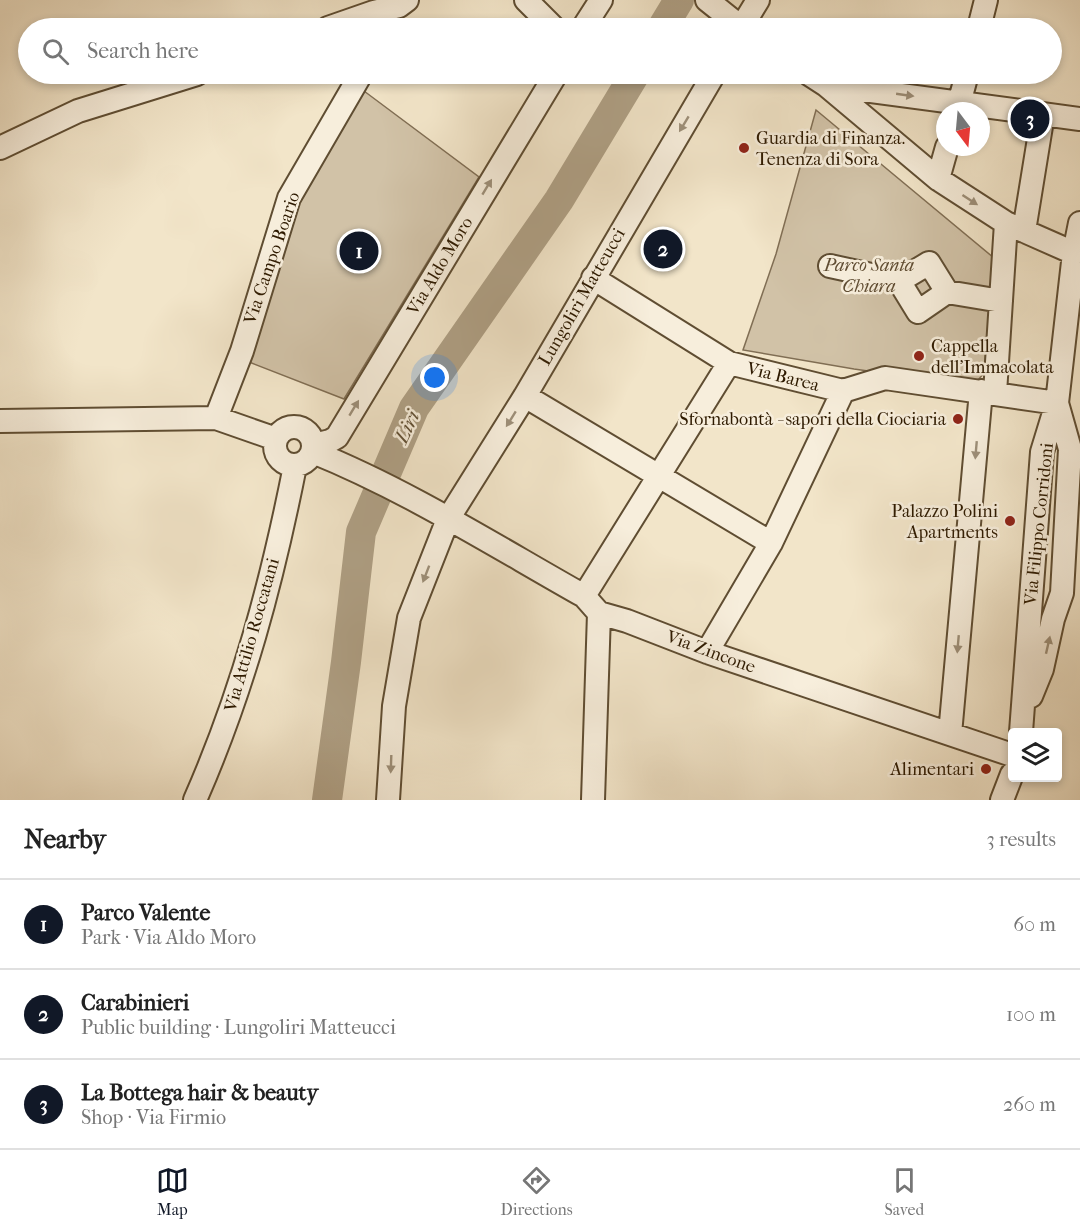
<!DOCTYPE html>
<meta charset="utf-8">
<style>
body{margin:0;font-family:"IM FELL French Canon",serif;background:#f6f6f6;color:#222}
.controls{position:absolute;right:18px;bottom:18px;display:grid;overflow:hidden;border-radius:6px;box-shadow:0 3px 9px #0003}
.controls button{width:54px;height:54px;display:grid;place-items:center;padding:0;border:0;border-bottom:2px solid #e0e0e0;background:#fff;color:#222;font:30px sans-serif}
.compass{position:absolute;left:936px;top:102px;width:54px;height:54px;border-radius:50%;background:#fff;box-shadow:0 3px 9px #0003;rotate:164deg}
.you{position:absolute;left:435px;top:378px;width:21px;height:21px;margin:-15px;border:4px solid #fff;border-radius:50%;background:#1a73e8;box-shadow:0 0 0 9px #1a73e833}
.badge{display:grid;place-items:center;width:39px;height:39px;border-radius:50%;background:#111827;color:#fff;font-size:20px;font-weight:700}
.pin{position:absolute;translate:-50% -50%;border:3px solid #fff;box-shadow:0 2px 6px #0006}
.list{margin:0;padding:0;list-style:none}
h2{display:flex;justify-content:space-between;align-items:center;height:78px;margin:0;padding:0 24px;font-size:26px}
h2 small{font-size:20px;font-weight:400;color:#767676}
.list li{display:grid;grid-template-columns:39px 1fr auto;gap:18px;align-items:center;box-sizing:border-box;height:90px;padding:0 24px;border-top:2px solid #e0e0e0}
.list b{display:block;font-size:22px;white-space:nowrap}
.list p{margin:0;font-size:20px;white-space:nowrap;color:#767676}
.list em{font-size:20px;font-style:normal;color:#767676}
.icon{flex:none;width:33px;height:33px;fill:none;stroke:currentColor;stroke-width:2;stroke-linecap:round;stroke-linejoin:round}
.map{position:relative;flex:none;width:1080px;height:800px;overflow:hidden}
.search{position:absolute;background:#fff;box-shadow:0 3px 9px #0003;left:18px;right:18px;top:18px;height:66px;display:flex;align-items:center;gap:15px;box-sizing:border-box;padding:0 21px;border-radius:33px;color:#767676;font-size:22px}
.sheet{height:348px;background:#fff}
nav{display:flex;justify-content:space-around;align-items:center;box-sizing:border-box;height:84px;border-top:2px solid #e0e0e0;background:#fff;font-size:16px;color:#767676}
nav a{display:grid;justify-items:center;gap:3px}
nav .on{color:#111827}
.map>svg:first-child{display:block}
</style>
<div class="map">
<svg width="1080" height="800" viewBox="0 0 1080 800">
<rect width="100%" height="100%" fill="#f2e5c9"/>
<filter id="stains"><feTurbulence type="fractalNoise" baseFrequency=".00333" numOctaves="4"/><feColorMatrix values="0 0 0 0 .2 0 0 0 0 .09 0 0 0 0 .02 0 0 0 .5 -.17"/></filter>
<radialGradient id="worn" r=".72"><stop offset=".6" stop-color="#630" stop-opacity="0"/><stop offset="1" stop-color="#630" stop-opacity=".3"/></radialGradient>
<path fill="#d1c2a7" stroke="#806e54" stroke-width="1.5" d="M 364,91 L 479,177 L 344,399 L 249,362 L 299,204 Z
M 816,110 L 994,258 L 984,373 L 979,379 L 967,385 L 854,369 L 743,350 L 776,254 Z"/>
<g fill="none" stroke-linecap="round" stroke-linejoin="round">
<path stroke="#afa085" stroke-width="30" d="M 662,28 L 679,0
M 327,800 L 346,662 L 361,532 L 414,408 L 559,200 L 635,74"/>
<defs>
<path id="minor" d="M 526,0 L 554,28
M 707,0 L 742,28
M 328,28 L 374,12 L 399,6 L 407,0
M 583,28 L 601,0
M 741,28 L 758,0
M 979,28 L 986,0
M 809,74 L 826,85 L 938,179 L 1006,223 L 1074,253
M 826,85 L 1080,119
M 957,111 L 967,74
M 0,148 L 78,111 L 197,74
M 938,179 L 947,147
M 1024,231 L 1043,114
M 830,266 L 899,281 L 929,263 L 947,292
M 593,278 L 729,363 L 843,391 L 885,378 L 1057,403
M 899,281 L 918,312 L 947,292 L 1001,301
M 995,393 L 1006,223
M 525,396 L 771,543
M 216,418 L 242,351 L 289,198 L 361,74
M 0,421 L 216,418 L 276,439
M275 446a19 19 0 1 1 38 0a19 19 0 1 1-38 0Z
M 314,445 L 330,441 L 337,437 L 556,74
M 313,452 C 407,490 495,546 584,596 L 599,613 L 627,621 L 707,652 L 1012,755
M 584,596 L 729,363
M 707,652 L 771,543 L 843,391
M 1031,696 L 1042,669 L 1053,619 L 1062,593 L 1070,449 L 1057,403
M 1021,732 L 1042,452 L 1057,403 L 1074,253 L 1080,223
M 950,734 L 981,391
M 195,800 C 243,691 272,582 295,466
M 388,800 L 394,706 L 409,618 L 448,519 L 525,396 L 714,74
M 593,800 L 599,613
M 1002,800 L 1012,774"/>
</defs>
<use href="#minor" stroke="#5f4d32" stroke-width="26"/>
<use href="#minor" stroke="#f7eedc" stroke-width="22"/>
</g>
<defs><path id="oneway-solid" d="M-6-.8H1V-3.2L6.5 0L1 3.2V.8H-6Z" transform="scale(1.5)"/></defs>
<g fill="#9d8f79">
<use href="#oneway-solid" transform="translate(905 95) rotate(8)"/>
<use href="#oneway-solid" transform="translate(684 124) rotate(121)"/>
<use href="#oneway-solid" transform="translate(487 187) rotate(-59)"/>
<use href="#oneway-solid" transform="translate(970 200) rotate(33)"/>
<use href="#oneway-solid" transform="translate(354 408) rotate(-59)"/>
<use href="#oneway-solid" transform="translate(511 419) rotate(122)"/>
<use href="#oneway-solid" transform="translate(976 450) rotate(95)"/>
<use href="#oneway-solid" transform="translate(426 574) rotate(111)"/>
<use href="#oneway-solid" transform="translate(958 644) rotate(95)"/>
<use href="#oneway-solid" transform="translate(1048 645) rotate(-77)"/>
<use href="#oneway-solid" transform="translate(391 764) rotate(92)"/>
</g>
<g fill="#8f2418" stroke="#f7eedc" stroke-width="2">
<circle cx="744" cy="148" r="6"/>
<circle cx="919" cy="356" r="6"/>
<circle cx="958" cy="419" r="6"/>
<circle cx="1010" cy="521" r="6"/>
<circle cx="986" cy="769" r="6"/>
</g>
<g text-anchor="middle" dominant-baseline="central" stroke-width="5" stroke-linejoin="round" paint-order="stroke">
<g font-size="18" fill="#2e1a00" stroke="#f7eedc" text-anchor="end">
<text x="756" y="138" text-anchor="start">Guardia di Finanza.<tspan x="756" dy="21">Tenenza di Sora</tspan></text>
<text x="931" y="346" text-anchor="start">Cappella<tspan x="931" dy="21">dell'Immacolata</tspan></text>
<text x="946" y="419">Sfornabontà - sapori della Ciociaria</text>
<text x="998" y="511">Palazzo Polini<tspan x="998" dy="21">Apartments</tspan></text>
<text x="974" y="769">Alimentari</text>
</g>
<g font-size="18" fill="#2e1a00" stroke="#f7eedc">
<text transform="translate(272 258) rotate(-71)">Via Campo Boario</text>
<text transform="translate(440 266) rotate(-59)">Via Aldo Moro</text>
<text transform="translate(582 297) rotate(-60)">Lungoliri Matteucci</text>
<text transform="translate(783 377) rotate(14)">Via Barea</text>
<text transform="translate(1039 524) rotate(-84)">Via Filippo Corridoni</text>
<text transform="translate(252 635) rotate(-74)">Via Attilio Roccatani</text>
<text transform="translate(711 652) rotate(20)">Via Zincone</text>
</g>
<g font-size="18" font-style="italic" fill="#5f4c32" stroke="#f7eedc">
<text x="869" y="265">Parco Santa<tspan x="869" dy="21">Chiara</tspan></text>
</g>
<g font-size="20" font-style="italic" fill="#625035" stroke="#f7eedc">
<text transform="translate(407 427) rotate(-65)">Liri</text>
</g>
</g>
<rect width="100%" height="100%" filter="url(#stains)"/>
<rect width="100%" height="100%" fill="url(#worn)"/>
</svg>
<div class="controls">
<button><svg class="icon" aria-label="layers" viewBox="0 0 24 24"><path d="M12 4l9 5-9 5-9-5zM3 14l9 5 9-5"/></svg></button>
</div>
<svg class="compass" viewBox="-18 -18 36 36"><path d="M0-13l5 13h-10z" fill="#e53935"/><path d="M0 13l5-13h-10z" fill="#767676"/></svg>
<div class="you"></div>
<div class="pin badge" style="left:359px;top:251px">1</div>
<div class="pin badge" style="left:663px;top:249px">2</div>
<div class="pin badge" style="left:1030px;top:119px">3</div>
<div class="search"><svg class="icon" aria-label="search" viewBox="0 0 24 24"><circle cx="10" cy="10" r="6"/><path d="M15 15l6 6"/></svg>Search here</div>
</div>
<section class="sheet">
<h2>Nearby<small>3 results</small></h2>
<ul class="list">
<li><span class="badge">1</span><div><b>Parco Valente</b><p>Park · Via Aldo Moro</p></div><em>60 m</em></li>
<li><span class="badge">2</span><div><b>Carabinieri</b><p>Public building · Lungoliri Matteucci</p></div><em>100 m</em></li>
<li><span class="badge">3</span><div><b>La Bottega hair &amp; beauty</b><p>Shop · Via Firmio</p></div><em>260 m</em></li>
</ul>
</section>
<nav>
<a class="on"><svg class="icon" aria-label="map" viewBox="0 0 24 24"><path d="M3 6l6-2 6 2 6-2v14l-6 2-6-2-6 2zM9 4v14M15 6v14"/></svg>Map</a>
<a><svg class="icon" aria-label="directions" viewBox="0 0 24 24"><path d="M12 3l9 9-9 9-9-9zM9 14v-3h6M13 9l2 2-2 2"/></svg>Directions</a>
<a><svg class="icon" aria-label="saved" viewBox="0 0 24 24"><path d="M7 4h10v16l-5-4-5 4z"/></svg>Saved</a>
</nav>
